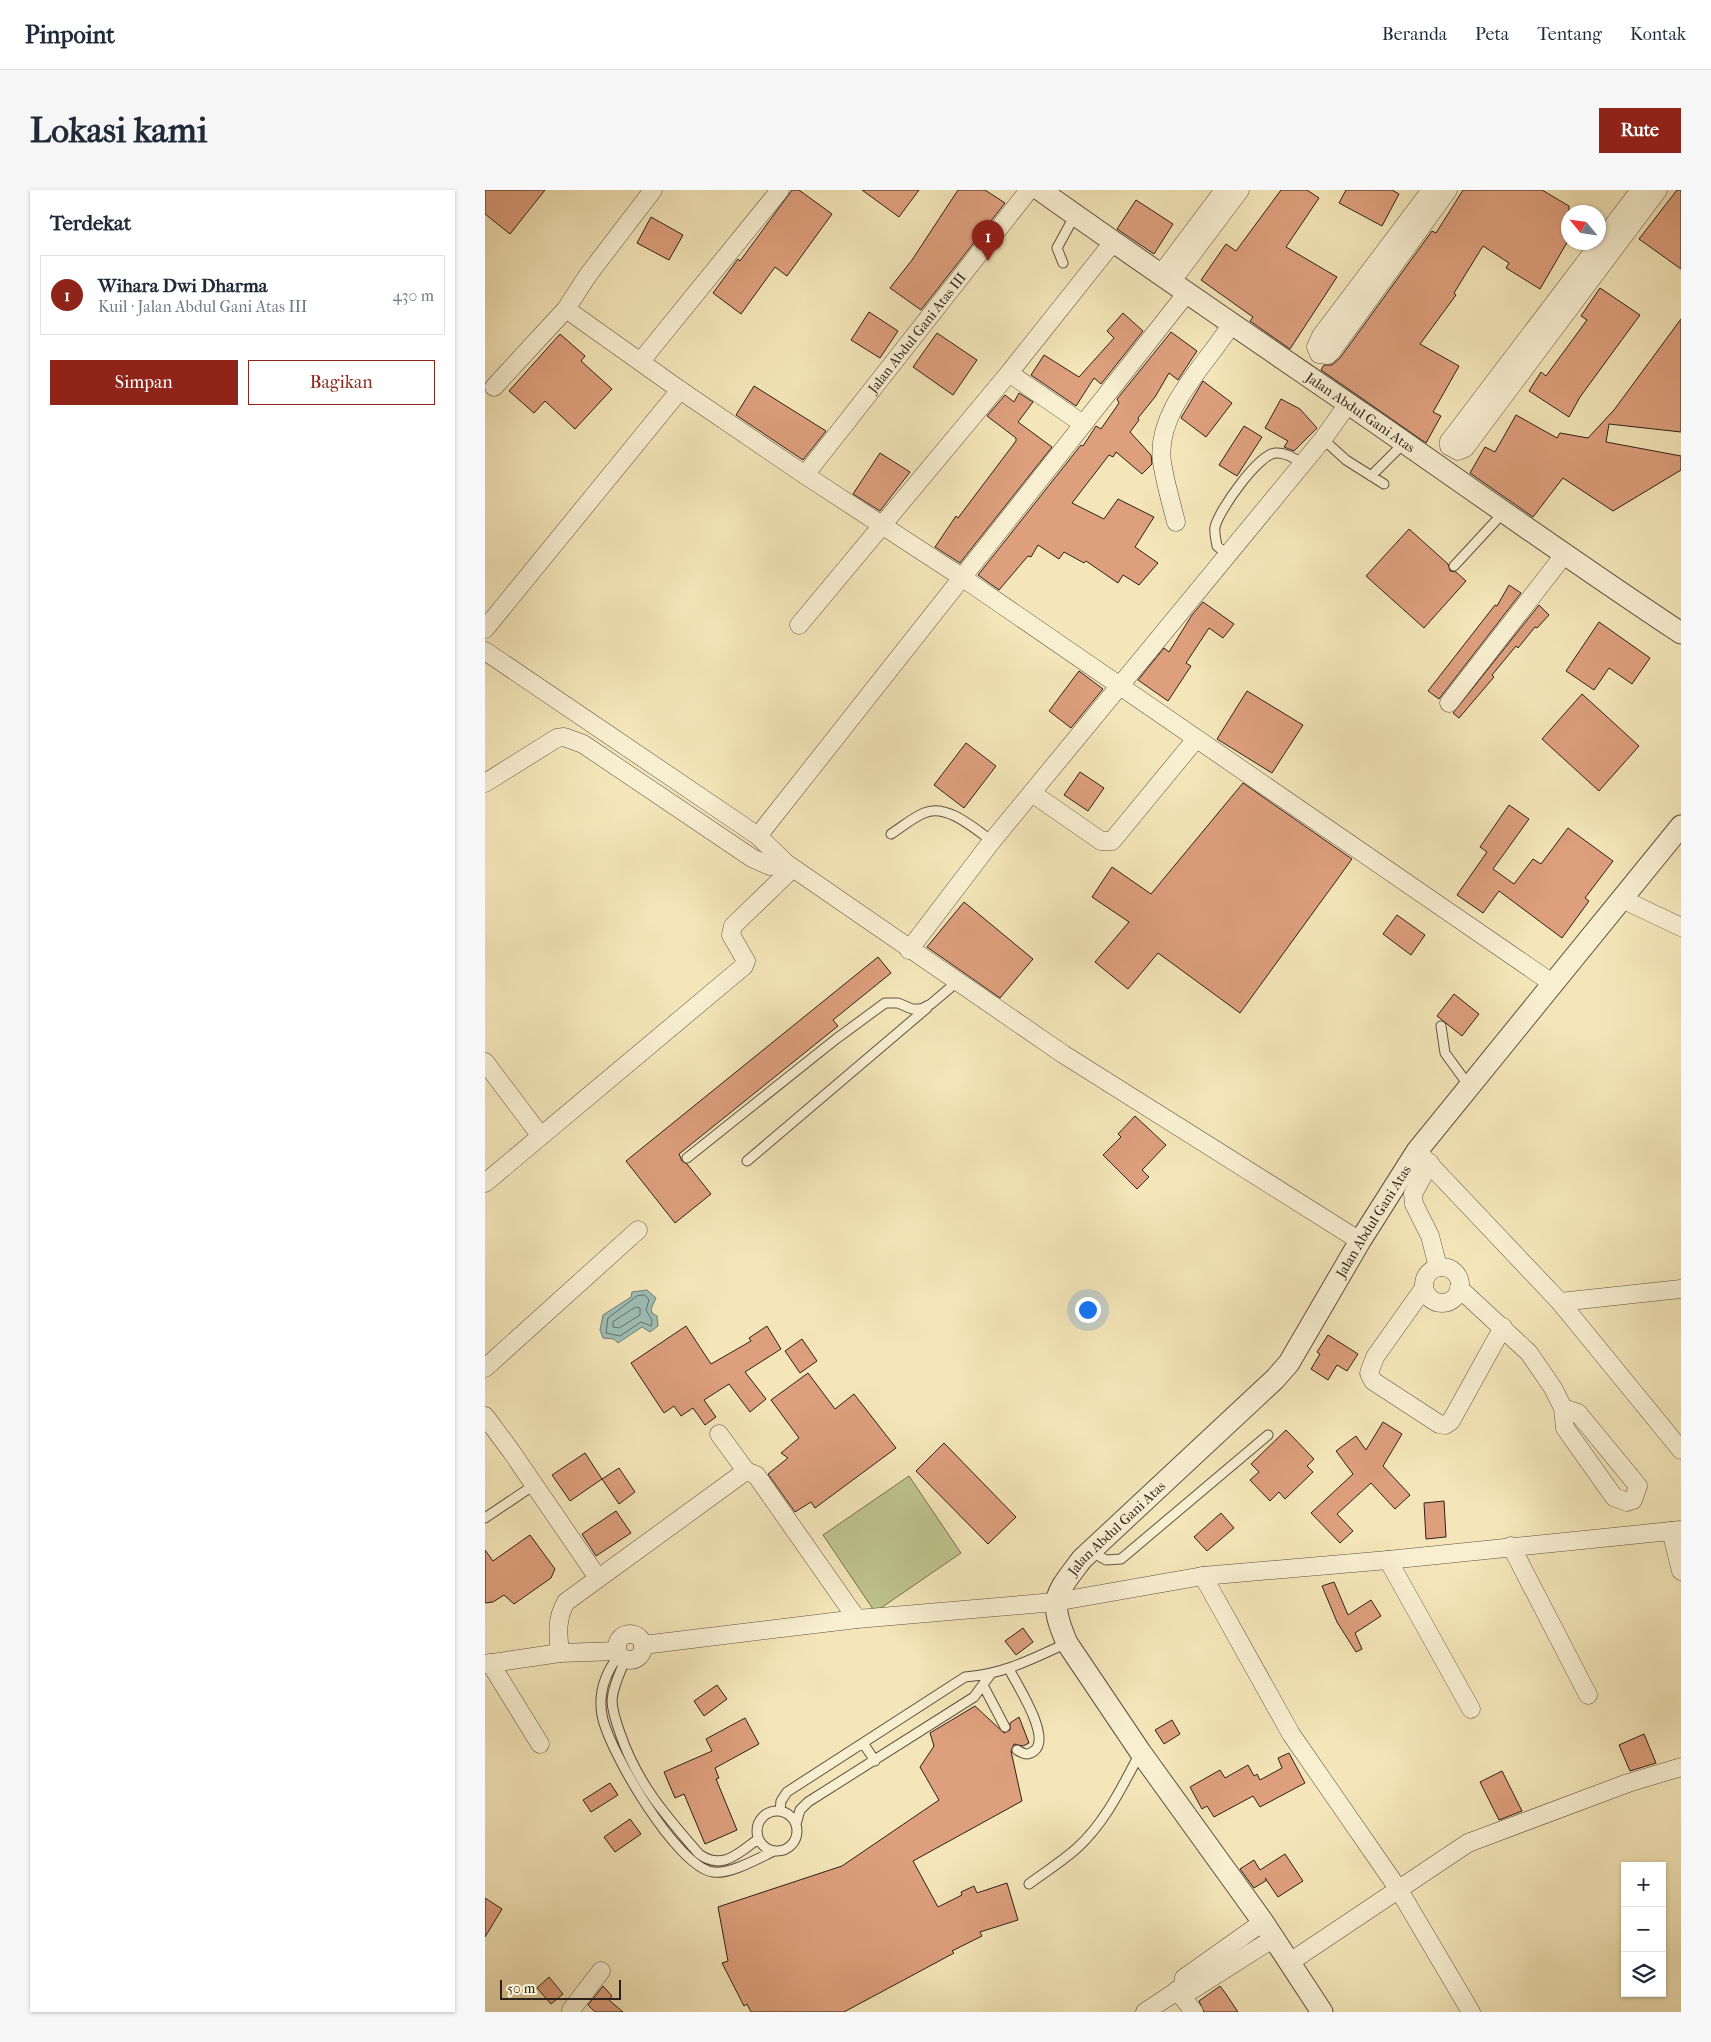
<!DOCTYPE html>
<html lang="id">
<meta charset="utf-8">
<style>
body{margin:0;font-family:"IM FELL French Canon",serif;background:#f6f6f7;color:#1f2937}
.controls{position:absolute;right:15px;bottom:15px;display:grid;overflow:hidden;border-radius:0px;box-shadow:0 1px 4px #0004}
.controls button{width:45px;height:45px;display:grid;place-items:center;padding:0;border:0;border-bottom:1px solid #e0e1e3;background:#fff;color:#1f2937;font:25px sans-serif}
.compass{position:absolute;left:1076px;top:15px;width:45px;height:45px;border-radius:50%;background:#fff;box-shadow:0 1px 4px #0004;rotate:299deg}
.scale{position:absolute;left:15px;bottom:12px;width:121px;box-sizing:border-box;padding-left:5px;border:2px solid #2d211c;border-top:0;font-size:14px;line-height:18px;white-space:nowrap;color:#2d211c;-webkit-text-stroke:4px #f8efd1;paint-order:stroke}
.you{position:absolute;left:602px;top:1119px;width:18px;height:18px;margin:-12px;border:4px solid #fff;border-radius:50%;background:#1a73e8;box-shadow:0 0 0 8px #1a73e833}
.badge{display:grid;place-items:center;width:32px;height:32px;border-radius:50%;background:#8f2418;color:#fff;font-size:16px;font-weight:700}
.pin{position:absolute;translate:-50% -41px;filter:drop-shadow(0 1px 2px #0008)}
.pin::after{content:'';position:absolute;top:26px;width:18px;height:15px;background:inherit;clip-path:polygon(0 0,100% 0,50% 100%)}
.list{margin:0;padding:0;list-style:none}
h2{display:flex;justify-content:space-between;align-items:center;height:65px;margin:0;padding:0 20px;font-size:21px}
h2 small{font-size:16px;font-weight:400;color:#747a83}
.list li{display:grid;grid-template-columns:32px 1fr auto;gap:15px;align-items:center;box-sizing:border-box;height:80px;margin:0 10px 10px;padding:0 10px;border:1px solid #e0e1e3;border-radius:0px}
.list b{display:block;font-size:19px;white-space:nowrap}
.list p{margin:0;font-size:16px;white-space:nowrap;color:#747a83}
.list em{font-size:16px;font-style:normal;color:#747a83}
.actions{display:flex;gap:10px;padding:15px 20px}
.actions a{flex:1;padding:11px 0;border:1px solid #8f2418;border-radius:0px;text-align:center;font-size:18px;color:#8f2418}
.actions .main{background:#8f2418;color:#fff}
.icon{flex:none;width:28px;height:28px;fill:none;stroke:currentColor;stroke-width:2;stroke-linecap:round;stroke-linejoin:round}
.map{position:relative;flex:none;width:1196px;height:1822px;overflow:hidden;border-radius:0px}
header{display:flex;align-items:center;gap:30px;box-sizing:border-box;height:70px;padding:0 25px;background:#fff;border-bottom:1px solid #e0e1e3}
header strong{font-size:24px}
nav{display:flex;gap:28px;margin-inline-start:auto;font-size:18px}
.intro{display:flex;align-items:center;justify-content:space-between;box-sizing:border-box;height:120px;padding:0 30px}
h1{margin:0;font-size:35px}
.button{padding:12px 22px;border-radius:0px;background:#8f2418;color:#fff;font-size:18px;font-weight:700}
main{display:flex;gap:30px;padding:0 30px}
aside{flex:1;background:#fff;border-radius:0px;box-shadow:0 1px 4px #0004}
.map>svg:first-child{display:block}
</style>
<header>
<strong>Pinpoint</strong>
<nav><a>Beranda</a><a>Peta</a><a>Tentang</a><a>Kontak</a></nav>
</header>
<div class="intro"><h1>Lokasi kami</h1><a class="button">Rute</a></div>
<main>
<aside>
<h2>Terdekat<small></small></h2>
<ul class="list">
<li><span class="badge">1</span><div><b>Wihara Dwi Dharma</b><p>Kuil · Jalan Abdul Gani Atas III</p></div><em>430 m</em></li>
</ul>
<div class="actions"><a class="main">Simpan</a><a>Bagikan</a></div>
</aside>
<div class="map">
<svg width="1196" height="1822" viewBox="0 0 1196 1822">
<rect width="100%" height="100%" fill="#f4e6b8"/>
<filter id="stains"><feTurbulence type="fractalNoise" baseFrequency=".004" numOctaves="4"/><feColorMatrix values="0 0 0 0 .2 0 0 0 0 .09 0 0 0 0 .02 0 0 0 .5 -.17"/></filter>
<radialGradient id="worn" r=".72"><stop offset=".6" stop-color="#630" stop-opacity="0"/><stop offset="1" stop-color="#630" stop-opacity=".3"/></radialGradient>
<path fill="#bfc48d" stroke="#767254" d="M 424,1286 L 476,1363 L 390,1422 L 338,1345 Z"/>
<path fill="#9dbeb6" stroke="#707f78" d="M 162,1100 L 171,1108 L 166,1119 L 167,1123 L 172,1126 L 173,1136 L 165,1142 L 157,1137 L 133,1153 L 129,1149 L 118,1148 L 115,1140 L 118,1125 L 146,1107 L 147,1102 Z"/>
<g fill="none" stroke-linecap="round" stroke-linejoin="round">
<path stroke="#657069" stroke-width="1" d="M 160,1105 L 164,1110 L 161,1120 L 167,1130 L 166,1136 L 156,1132 L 135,1146 L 121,1143 L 123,1128 L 152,1106 Z
M 151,1117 L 155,1118 L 155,1125 L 134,1138 L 128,1137 L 128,1132 Z"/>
</g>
<path fill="#dd9f7c" stroke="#2d211c" d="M 0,0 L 60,0 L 25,44 L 0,24 Z
M 307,0 L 314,0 L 347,24 L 302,86 L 290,77 L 256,124 L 228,103 L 253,69 L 255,71 Z
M 377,0 L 434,0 L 414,27 Z
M 473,0 L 500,0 L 520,13 L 436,120 L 405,98 L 427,70 Z
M 796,0 L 822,0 L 834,8 L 801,57 L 852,87 L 805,159 L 765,131 L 768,127 L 716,90 L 741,54 L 751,61 Z
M 861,0 L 907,0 L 914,4 L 897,36 L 854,13 Z
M 978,0 L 1057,0 L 1084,16 L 1084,49 L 1055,99 L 1021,78 L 1024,73 L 998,56 L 969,103 L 971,105 L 935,154 L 974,176 L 948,222 L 956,226 L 941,253 L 836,180 L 839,175 L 847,175 L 855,168 L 947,41 L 951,43 Z
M 1192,0 L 1196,0 L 1196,79 L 1154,49 Z
M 651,10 L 688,34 L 669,64 L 632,39 Z
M 166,27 L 198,45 L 184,70 L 152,53 Z
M 1115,98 L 1155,125 L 1095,207 L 1084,227 L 1044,201 L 1056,182 L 1061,186 L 1102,130 L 1096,126 Z
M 384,122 L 413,141 L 395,168 L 366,150 Z
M 638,123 L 658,141 L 616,194 L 609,188 L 591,216 L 546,185 L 559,165 L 594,187 L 629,148 L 622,141 Z
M 1196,129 L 1196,242 L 1124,234 L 1121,252 L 1196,266 L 1196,280 L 1128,321 L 1078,288 L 1048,327 L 985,283 L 1000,257 L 1010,262 L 1031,225 L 1072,248 L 1075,243 L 1103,248 L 1129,220 Z
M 686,142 L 712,161 L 693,190 L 684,183 L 670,207 L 653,228 L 654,230 L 645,242 L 666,265 L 667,274 L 657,284 L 631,262 L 628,267 L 624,265 L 587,313 L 619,329 L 633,309 L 669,327 L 650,357 L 673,373 L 654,395 L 638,385 L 633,393 L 601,371 L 599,373 L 579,362 L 574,369 L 553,355 L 546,367 L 543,366 L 514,400 L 493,385 L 596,255 L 598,256 L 611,236 L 616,239 L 634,213 L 632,209 Z
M 452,143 L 492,170 L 468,205 L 428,177 Z
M 75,144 L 100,166 L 96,171 L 127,199 L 90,239 L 60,211 L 49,223 L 24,201 Z
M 718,191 L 747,213 L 721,247 L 696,228 Z
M 269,196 L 341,241 L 318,270 L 251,225 Z
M 534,203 L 548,212 L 533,232 L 567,257 L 475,373 L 450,357 L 471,326 L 473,328 L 531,251 L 531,248 L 502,226 L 520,205 L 529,212 Z
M 796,209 L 815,219 L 832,238 L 809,261 L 799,257 L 803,251 L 780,238 Z
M 759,236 L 777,247 L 752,286 L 734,275 Z
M 395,263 L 425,282 L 395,321 L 368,304 Z
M 924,339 L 963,374 L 965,381 L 971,382 L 981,391 L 939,438 L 881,386 Z
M 1024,395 L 1036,403 L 954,509 L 943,501 L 1010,415 L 1012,416 Z
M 718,412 L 749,434 L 738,448 L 724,438 L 701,473 L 706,476 L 683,511 L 653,490 L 679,458 L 684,462 L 707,425 Z
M 1054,415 L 1064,425 L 1052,438 L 1050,437 L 1033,458 L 1031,456 L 1007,485 L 1009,487 L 974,528 L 968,523 Z
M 1114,432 L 1165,468 L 1147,494 L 1124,478 L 1109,500 L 1081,481 Z
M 594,481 L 618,499 L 586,538 L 564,521 Z
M 762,501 L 818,535 L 787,583 L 732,549 Z
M 1097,504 L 1154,556 L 1114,601 L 1057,549 Z
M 481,553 L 511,576 L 479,618 L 449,595 Z
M 595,582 L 619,598 L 603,621 L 579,605 Z
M 758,593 L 867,669 L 755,823 L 673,763 L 643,799 L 610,772 L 644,732 L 607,707 L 627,677 L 666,704 Z
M 1024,615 L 1044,629 L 1008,679 L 1029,694 L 1048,669 L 1056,674 L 1083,638 L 1128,671 L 1100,708 L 1104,711 L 1077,748 L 1014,701 L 998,723 L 972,705 L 1002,662 L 995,657 Z
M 479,712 L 548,769 L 515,808 L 442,757 Z
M 912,725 L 940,745 L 926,765 L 898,744 Z
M 393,767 L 406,783 L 348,830 L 353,836 L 194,964 L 197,971 L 202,974 L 226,1004 L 190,1033 L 141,971 Z
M 969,804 L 994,824 L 977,846 L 952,826 Z
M 650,926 L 681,955 L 657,980 L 664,987 L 652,999 L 618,965 L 636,947 L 633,944 Z
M 201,1136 L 226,1174 L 266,1151 L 264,1148 L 282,1136 L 296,1159 L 260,1182 L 281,1209 L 265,1222 L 244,1194 L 219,1210 L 231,1227 L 220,1235 L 208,1218 L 196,1226 L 189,1216 L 179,1223 L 146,1173 Z
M 843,1145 L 873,1164 L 862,1181 L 852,1175 L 843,1190 L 826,1179 L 835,1164 L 832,1162 Z
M 317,1149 L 332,1171 L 315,1183 L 300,1161 Z
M 323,1183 L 350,1219 L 369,1204 L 411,1258 L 330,1318 L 326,1312 L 310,1322 L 283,1284 L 303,1268 L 296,1263 L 314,1248 L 286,1210 Z
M 898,1232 L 917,1244 L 898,1276 L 925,1305 L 910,1319 L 886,1293 L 852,1324 L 868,1341 L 855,1353 L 826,1323 L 868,1284 L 851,1261 L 871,1246 L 881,1260 Z
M 801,1240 L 829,1269 L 822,1276 L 828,1282 L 800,1309 L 794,1302 L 785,1311 L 765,1290 L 774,1282 L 766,1274 Z
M 459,1253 L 531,1327 L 503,1354 L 431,1281 Z
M 100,1263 L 117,1289 L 134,1278 L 150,1302 L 134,1314 L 117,1289 L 85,1311 L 67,1285 Z
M 959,1311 L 961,1347 L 941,1349 L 939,1313 Z
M 131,1321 L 146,1343 L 111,1366 L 97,1344 Z
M 736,1323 L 749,1338 L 722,1361 L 709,1347 Z
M 45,1345 L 70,1379 L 66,1388 L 29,1414 L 19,1405 L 8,1412 L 0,1413 L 0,1360 L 8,1371 Z
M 849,1392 L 863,1425 L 886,1410 L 896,1426 L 870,1443 L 877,1459 L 871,1462 L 852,1432 L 837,1396 Z
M 538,1438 L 548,1452 L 531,1465 L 520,1451 Z
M 232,1495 L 242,1509 L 219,1526 L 209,1511 Z
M 490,1516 L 519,1543 L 525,1540 L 525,1533 L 534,1527 L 544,1553 L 538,1556 L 529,1554 L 526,1561 L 537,1611 L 428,1671 L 453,1717 L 477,1705 L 476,1702 L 489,1696 L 492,1703 L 522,1693 L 533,1730 L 495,1742 L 497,1746 L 467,1761 L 469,1763 L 359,1822 L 266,1822 L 262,1814 L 259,1816 L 237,1773 L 243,1771 L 233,1717 L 357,1676 L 454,1610 L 435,1577 L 449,1556 L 445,1543 Z
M 260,1528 L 274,1554 L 230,1578 L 234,1588 L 231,1589 L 252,1640 L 220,1654 L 199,1604 L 190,1608 L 179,1582 L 227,1561 L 221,1549 Z
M 687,1530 L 695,1544 L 679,1554 L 670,1540 Z
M 1159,1544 L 1171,1573 L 1145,1581 L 1134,1555 Z
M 804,1563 L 820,1593 L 775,1617 L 768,1606 L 729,1627 L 722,1616 L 717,1619 L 705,1597 L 735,1580 L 740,1588 L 763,1575 L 769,1586 L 772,1584 L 775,1590 L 797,1578 L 793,1568 Z
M 1017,1581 L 1037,1621 L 1014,1630 L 995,1592 Z
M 125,1593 L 133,1605 L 106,1622 L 98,1610 Z
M 145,1629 L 156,1644 L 130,1662 L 119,1647 Z
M 800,1664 L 818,1691 L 793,1707 L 780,1688 L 782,1690 L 769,1698 L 755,1679 L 769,1670 L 775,1680 Z
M 0,1708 L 17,1719 L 0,1747 Z
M 64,1787 L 78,1804 L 66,1814 L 52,1798 Z
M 118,1796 L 127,1806 L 124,1810 L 138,1822 L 110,1822 L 103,1815 Z
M 735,1796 L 741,1804 L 753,1822 L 719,1822 L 714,1811 Z"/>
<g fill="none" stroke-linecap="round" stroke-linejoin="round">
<defs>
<path id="service" d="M 578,73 L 572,58 L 590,25
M 838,249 L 861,270 L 899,294
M 886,286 L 919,253
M 743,365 L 732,356 C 731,350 729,343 730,337 C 734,320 773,265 790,263 C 800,262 809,268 818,274
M 969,376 L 1018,323
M 406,644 C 417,637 427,628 439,623 C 462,613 490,639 507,651
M 956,836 L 960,863 L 984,896
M 202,968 L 351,849 L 400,813 L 413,813 L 427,819 L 436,819 L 446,814 L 472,792
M 262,971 L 442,818
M 0,1328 L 49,1295
M 605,1361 L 621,1370 L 636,1369 L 783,1245
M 134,1465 C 121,1482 113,1503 117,1525 C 123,1560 192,1677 228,1682 C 244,1685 274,1668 289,1661
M 140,1470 C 135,1483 128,1496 127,1510 C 127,1521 131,1532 135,1543 C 152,1593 180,1625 214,1664 C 237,1681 254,1663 273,1649
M 524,1479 C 532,1495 567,1548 549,1561 C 542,1566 539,1564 532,1560
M 498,1495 L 520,1537
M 378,1553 L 390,1571
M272 1641a20 20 0 1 1 40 0a20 20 0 1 1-40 0Z
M 295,1621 L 296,1611 L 302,1602 L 480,1487 C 519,1484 547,1469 582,1453
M 311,1634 L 315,1620 L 323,1612 L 489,1507 L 505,1485
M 544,1694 C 559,1683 576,1672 591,1659 C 620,1633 637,1597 655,1563"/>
<g id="minor">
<path d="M 946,0 L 836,146 L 831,157 L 834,164 L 843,165 L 846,162 L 963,0"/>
<path d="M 1155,0 L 969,245 L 964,251 L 964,256 L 973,261 L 980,258 L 1173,0"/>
<path d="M 676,84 L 739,0"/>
<path d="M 686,92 L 755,0"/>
<path d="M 81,119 L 195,200 L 320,285 L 478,388 L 1067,793"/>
<path d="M 156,171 L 295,0"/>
<path d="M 524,183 L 598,234"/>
<path d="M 9,197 L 81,119 L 103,85 L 168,0"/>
<path id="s1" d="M 320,285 L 544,0"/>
<path d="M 691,332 C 686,312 680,292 677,272 C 670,221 721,175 746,135"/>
<path d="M 314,435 L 524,183 L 629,51"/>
<path d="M 0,439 L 195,200"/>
<path d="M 0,461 L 273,646 L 302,674"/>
<path d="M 964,513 L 1079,365"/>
<path d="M 0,593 L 72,548 L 79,547 L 98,554 L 267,668 L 285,676 L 302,674 L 308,678 L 578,864 L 875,1051"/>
<path d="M 547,603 L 616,651 L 627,651 L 711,549"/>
<path d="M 273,646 L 701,104"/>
<path d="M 1137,709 L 1196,737"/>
<path d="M 424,760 L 507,651 L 838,249 L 863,214"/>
<path d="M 0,872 L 55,945"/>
<path d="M 932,961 L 1075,1112 L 1196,1260"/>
<path d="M 945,973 L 928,1004 L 929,1014 L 945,1046 L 953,1077"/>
<path d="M 0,993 L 259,776 L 261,771 L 246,745 L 248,736 L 308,678"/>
<circle cx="957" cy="1095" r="18"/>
<path d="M 939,1098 L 890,1167 L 884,1183 L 888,1191 L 954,1234 L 960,1235 L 966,1231 L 1018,1137"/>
<path d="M 974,1098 L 1044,1163 L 1068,1198 L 1078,1218 L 1080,1238 L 1129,1307 L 1142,1312 L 1148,1310 L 1153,1296 L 1093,1223 L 1078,1218"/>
<path d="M 1075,1112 L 1196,1099"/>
<path d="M 0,1178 L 153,1040"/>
<path d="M 0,1226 L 26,1261 L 113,1388"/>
<path d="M 234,1244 L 261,1281"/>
<path d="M 1186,1341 L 1196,1381"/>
<path d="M 1026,1356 L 1103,1505"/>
<path d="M 903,1370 L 986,1519"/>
<path d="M 718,1386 L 806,1544 L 914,1700 L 986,1822"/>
<circle cx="145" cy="1457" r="13"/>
<path d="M 158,1455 L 372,1429 L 570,1412 L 718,1386 L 903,1370 L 1196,1340"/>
<path d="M 75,1463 C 73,1444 71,1429 81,1412 L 261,1281 L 271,1285 L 372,1429"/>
<path d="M 5,1473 L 55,1554"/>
<path d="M 0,1474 L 75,1463 L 132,1461"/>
<path d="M 805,1772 L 983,1653 L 1143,1593 L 1196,1577"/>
<path d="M 698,1797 L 707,1800 L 789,1748"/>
<path d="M 692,1800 L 709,1822"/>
<path d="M 86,1820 L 116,1781"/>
<path d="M 660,1822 L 698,1797 L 699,1788 L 778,1732"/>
</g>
<g id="tertiary">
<path id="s2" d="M 555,0 C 666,79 778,155 890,232 C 992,303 1093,375 1196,443"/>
<path id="s3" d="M 837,1822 L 778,1732 L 656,1563 L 582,1453 C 563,1409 570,1405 597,1369 L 790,1189 L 804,1173 L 875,1051 L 932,961 L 1196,636"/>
</g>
</defs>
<use href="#service" stroke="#5f5243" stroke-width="11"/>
<use href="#minor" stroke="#5f5243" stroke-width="19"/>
<use href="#tertiary" stroke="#5f5243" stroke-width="23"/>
<use href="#service" stroke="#f8efd1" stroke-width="9"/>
<use href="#minor" stroke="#f8efd1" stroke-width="18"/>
<use href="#tertiary" stroke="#f8efd1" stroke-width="21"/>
</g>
<g text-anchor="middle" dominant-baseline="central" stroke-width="5" stroke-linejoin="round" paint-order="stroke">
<g font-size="14" fill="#2d211c" stroke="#f8efd1">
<text stroke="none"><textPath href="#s1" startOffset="181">Jalan Abdul Gani Atas III</textPath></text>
<text stroke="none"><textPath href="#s2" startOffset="390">Jalan Abdul Gani Atas</textPath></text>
<text stroke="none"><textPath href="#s3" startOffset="992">Jalan Abdul Gani Atas</textPath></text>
<text stroke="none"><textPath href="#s3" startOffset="588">Jalan Abdul Gani Atas</textPath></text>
</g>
</g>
<rect width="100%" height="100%" filter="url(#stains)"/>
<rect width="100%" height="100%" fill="url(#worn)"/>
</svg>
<div class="controls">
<button>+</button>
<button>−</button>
<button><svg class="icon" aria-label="layers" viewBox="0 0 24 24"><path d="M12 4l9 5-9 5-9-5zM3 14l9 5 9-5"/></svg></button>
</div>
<svg class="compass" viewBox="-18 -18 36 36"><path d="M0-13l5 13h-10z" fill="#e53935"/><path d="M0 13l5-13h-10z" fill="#747a83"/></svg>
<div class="scale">50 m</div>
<div class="you"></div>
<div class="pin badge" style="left:503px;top:71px">1</div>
</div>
</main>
